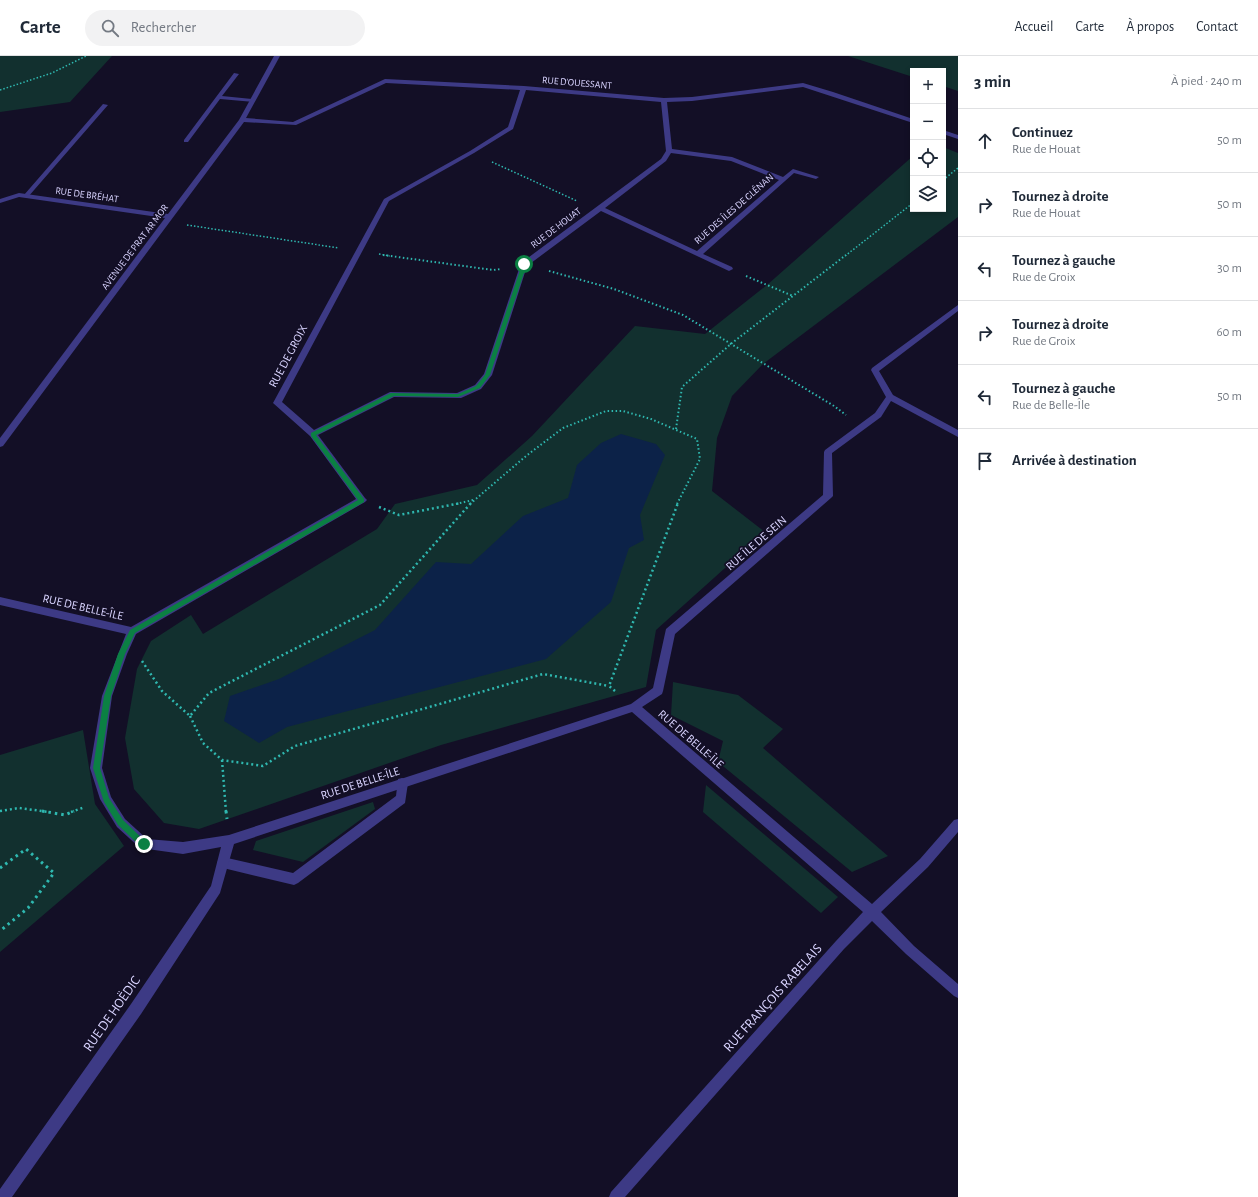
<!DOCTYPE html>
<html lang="fr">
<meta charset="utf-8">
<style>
body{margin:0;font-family:"Alegreya Sans",sans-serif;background:#f2f2f3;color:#1f2937}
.controls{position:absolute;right:12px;top:12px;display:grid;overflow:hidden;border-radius:0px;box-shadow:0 2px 6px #0003}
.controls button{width:36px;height:36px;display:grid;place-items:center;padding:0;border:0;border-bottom:1px solid #e0e1e3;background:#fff;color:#1f2937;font:20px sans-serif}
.stop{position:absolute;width:12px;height:12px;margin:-9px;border:3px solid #0b8043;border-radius:50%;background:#fff}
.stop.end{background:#0b8043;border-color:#fff;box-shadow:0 1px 4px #0008}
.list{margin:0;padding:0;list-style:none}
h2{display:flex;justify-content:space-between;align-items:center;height:52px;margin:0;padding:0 16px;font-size:17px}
h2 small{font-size:13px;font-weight:400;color:#747a83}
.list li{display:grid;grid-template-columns:26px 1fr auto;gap:12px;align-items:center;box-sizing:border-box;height:64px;padding:0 16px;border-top:1px solid #e0e1e3}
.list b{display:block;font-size:15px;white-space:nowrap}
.list p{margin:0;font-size:13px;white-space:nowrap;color:#747a83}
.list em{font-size:13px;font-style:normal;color:#747a83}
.icon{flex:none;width:22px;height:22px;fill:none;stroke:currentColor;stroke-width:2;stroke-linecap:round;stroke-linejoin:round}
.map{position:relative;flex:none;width:958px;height:1141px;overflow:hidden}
header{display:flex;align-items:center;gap:24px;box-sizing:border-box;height:56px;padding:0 20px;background:#fff;border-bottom:1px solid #e0e1e3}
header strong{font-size:19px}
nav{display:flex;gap:22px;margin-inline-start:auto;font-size:14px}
.search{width:280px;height:36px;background:#f2f2f3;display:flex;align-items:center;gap:10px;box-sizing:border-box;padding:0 14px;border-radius:22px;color:#747a83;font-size:15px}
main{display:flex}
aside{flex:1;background:#fff}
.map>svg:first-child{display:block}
</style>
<header>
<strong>Carte</strong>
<div class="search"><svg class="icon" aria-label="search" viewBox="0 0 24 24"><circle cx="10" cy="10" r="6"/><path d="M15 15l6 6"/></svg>Rechercher</div>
<nav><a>Accueil</a><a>Carte</a><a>À propos</a><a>Contact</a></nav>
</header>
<main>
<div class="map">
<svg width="958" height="1141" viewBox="0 0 958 1141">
<rect width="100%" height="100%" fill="#130f26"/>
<path fill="#12302f" d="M 0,0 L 112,0 L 70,46 L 0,56 Z
M 848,0 L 958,0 L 958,35 L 943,30 L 943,15 L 913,15 L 913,21 Z
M 943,91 L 958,97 L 958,161 L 763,308 L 732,340 L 717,382 L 712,435 L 765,476 L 656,574 L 646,631 L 441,689 L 199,773 L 164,767 L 134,733 L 125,682 L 137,613 L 151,585 L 191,559 L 203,578 L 377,473 L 395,448 L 477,429 L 532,380 L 635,270 L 705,278 L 767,229 L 913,100 L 913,153 L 943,153 Z
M 673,626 L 738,639 L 783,673 L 763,692 L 888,800 L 852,816 L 718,706 L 723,685 L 671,659 Z
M 83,674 L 95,748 L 124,790 L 0,896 L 0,699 Z
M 706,729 L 838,841 L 821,857 L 703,756 Z
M 373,746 L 375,753 L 303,806 L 253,794 L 256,785 Z"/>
<path fill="#0c2248" d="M 621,378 L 656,388 L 665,399 L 640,459 L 644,484 L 629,492 L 611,546 L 546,603 L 287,671 L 259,687 L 224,665 L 230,640 L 279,623 L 375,574 L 436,506 L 471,508 L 523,460 L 568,442 L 577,409 L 601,387 Z"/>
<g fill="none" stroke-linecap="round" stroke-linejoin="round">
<path stroke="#2fb8b0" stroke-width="1.5" stroke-dasharray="1.5 2" stroke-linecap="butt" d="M 0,34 L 52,17 L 86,0
M 492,106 L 577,145
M 943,124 L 958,112
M 187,169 L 339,192
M 379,198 L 390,200
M 845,200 L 913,147"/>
<path stroke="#2fb8b0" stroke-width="2" stroke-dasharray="1.5 2.5" stroke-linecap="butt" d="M 383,199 L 493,214 L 501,213
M 549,215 L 614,233 L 683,259 L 834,350 L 846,359
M 746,220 L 793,240
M 676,373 L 682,331 L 732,287 L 846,199
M 456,448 L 473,444
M 470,448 L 526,400 L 563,372 L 606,355 L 623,355 L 651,363 L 697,383 L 700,403 L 677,448"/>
<path stroke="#2fb8b0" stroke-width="2.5" stroke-dasharray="2 3" stroke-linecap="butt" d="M 379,451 L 399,459 L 461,447
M 142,605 L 162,635 L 190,660 L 209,637 L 380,549 L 471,447
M 615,635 L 609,630 L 678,447
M 190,660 L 203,687 L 222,704 L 263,710 L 295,690 L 543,618 L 609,630
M 222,704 L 226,756
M 0,755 L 19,752 L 49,756
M 71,756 L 85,751"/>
<path stroke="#2fb8b0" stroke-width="3" stroke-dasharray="2.5 4" stroke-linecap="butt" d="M 42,755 L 65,759 L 74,755
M 226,755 L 227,763
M 0,812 L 26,793 L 54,817 L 28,852 L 0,875"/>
<path fill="#3d3a85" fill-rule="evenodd" d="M 234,17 L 239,18 L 222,40 L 252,43 L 255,45 L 254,46 L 220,43 L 188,86 L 184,86 L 184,84 Z
M 103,48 L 108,49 L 28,141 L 24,141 L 24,139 Z
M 402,722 L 406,723 L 408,727 L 405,747 L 298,827 L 294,829 L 219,811 L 217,807 L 219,803 L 223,801 L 293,817 L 396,740 L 398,723 Z"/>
<path fill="#3d3a85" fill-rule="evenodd" d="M 274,0 L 280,0 L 246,62 L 293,66 L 385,23 L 524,30 L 664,42 L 692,41 L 803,27 L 833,36 L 913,63 L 913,67 L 803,31 L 692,45 L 667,46 L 672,93 L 732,101 L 783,121 L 793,113 L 819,121 L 816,123 L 794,117 L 703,198 L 732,211 L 733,213 L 729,215 L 601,155 L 527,210 L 492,319 L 481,333 L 461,342 L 394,341 L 318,379 L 365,442 L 367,444 L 365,446 L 136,578 L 127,598 L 112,640 L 102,712 L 111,741 L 125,763 L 147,783 L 183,786 L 229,779 L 631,648 L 653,632 L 666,573 L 823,439 L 824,396 L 825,394 L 875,357 L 886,341 L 871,314 L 872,312 L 958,249 L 958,255 L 879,315 L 893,339 L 958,374 L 958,381 L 891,345 L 881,361 L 832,397 L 833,440 L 831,442 L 675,578 L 663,635 L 662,638 L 642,651 L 872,848 L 920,803 L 954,764 L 958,763 L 958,776 L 928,811 L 881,856 L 914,890 L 958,928 L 958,942 L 954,940 L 906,898 L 872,865 L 844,893 L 625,1141 L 609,1141 L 611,1136 L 836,885 L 863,856 L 632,656 L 234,788 L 220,837 L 141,958 L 12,1141 L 0,1141 L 0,1133 L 131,948 L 211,830 L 221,791 L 183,798 L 140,792 L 117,771 L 100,743 L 90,712 L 102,640 L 126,578 L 0,549 L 0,541 L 131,571 L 356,443 L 310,380 L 273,347 L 384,143 L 470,95 L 508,71 L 520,34 L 386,27 L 296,69 L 244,66 L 3,390 L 0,391 L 0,382 L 165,162 L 19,141 L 0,147 L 0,143 L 19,137 L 168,158 L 239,64 ZM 526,34 L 661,46 L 666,95 L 661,103 L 521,207 L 484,318 L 475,329 L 457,337 L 390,336 L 314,374 L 282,346 L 389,145 L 474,97 L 513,73 ZM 671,97 L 731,105 L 779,124 L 697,195 L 605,152 L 666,105 Z
M 943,74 L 958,79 L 958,83 L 943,78 Z"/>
</g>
<path fill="#0b8043" d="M 524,207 L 527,208 L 490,319 L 480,332 L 458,341 L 394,340 L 316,379 L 364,443 L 364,446 L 135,577 L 125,598 L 111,640 L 100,712 L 109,742 L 123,764 L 146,786 L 146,791 L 141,791 L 118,769 L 104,746 L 93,712 L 104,640 L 118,598 L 130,574 L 358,444 L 311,380 L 311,377 L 391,337 L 458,338 L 476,330 L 485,319 L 522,208 Z"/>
<g text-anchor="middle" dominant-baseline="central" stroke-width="3.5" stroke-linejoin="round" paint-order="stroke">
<g font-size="10" fill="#d9d4ff" stroke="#130f26">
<text transform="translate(577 27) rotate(5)">RUE D'OUESSANT</text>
<text transform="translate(87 139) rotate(8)">RUE DE BRÉHAT</text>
<text transform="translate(734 153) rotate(-41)">RUE DES ÎLES DE GLÉNAN</text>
<text transform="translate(556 172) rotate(-37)">RUE DE HOUAT</text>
<text transform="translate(135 191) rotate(-53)">AVENUE DE PRAT AR MOR</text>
</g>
<g font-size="12" fill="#d9d4ff" stroke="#130f26">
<text transform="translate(288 300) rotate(-62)">RUE DE GROIX</text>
<text transform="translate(756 487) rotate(-41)">RUE ÎLE DE SEIN</text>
<text transform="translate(83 551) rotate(13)">RUE DE BELLE-ÎLE</text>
<text transform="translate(691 683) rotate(41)">RUE DE BELLE-ÎLE</text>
<text transform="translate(360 727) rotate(-18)">RUE DE BELLE-ÎLE</text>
</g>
<g font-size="14" fill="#d9d4ff" stroke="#130f26">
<text transform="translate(773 942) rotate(-48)">RUE FRANÇOIS RABELAIS</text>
<text transform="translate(112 958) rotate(-55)">RUE DE HOËDIC</text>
</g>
</g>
</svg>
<div class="controls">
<button>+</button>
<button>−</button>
<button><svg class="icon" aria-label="locate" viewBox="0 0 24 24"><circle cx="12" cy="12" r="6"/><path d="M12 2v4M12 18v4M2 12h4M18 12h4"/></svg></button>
<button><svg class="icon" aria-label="layers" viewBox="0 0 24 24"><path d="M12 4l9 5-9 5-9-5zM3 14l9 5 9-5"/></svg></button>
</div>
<div class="stop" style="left:524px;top:208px"></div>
<div class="stop end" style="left:144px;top:788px"></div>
</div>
<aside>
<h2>3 min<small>À pied · 240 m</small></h2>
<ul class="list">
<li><svg class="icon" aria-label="ahead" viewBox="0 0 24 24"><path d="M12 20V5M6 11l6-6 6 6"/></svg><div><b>Continuez</b><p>Rue de Houat</p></div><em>50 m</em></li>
<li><svg class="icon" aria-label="right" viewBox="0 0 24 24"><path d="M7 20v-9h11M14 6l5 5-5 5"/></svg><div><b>Tournez à droite</b><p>Rue de Houat</p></div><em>50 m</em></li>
<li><svg class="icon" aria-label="left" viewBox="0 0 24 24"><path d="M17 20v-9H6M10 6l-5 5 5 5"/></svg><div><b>Tournez à gauche</b><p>Rue de Groix</p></div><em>30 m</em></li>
<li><svg class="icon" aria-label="right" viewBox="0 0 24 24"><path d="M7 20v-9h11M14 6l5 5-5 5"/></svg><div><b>Tournez à droite</b><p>Rue de Groix</p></div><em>60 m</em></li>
<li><svg class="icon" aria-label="left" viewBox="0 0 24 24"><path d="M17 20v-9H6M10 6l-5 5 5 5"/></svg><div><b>Tournez à gauche</b><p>Rue de Belle-Île</p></div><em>50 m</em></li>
<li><svg class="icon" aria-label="arrive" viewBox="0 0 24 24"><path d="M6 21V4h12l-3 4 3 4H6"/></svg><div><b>Arrivée à destination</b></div></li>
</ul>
</aside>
</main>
